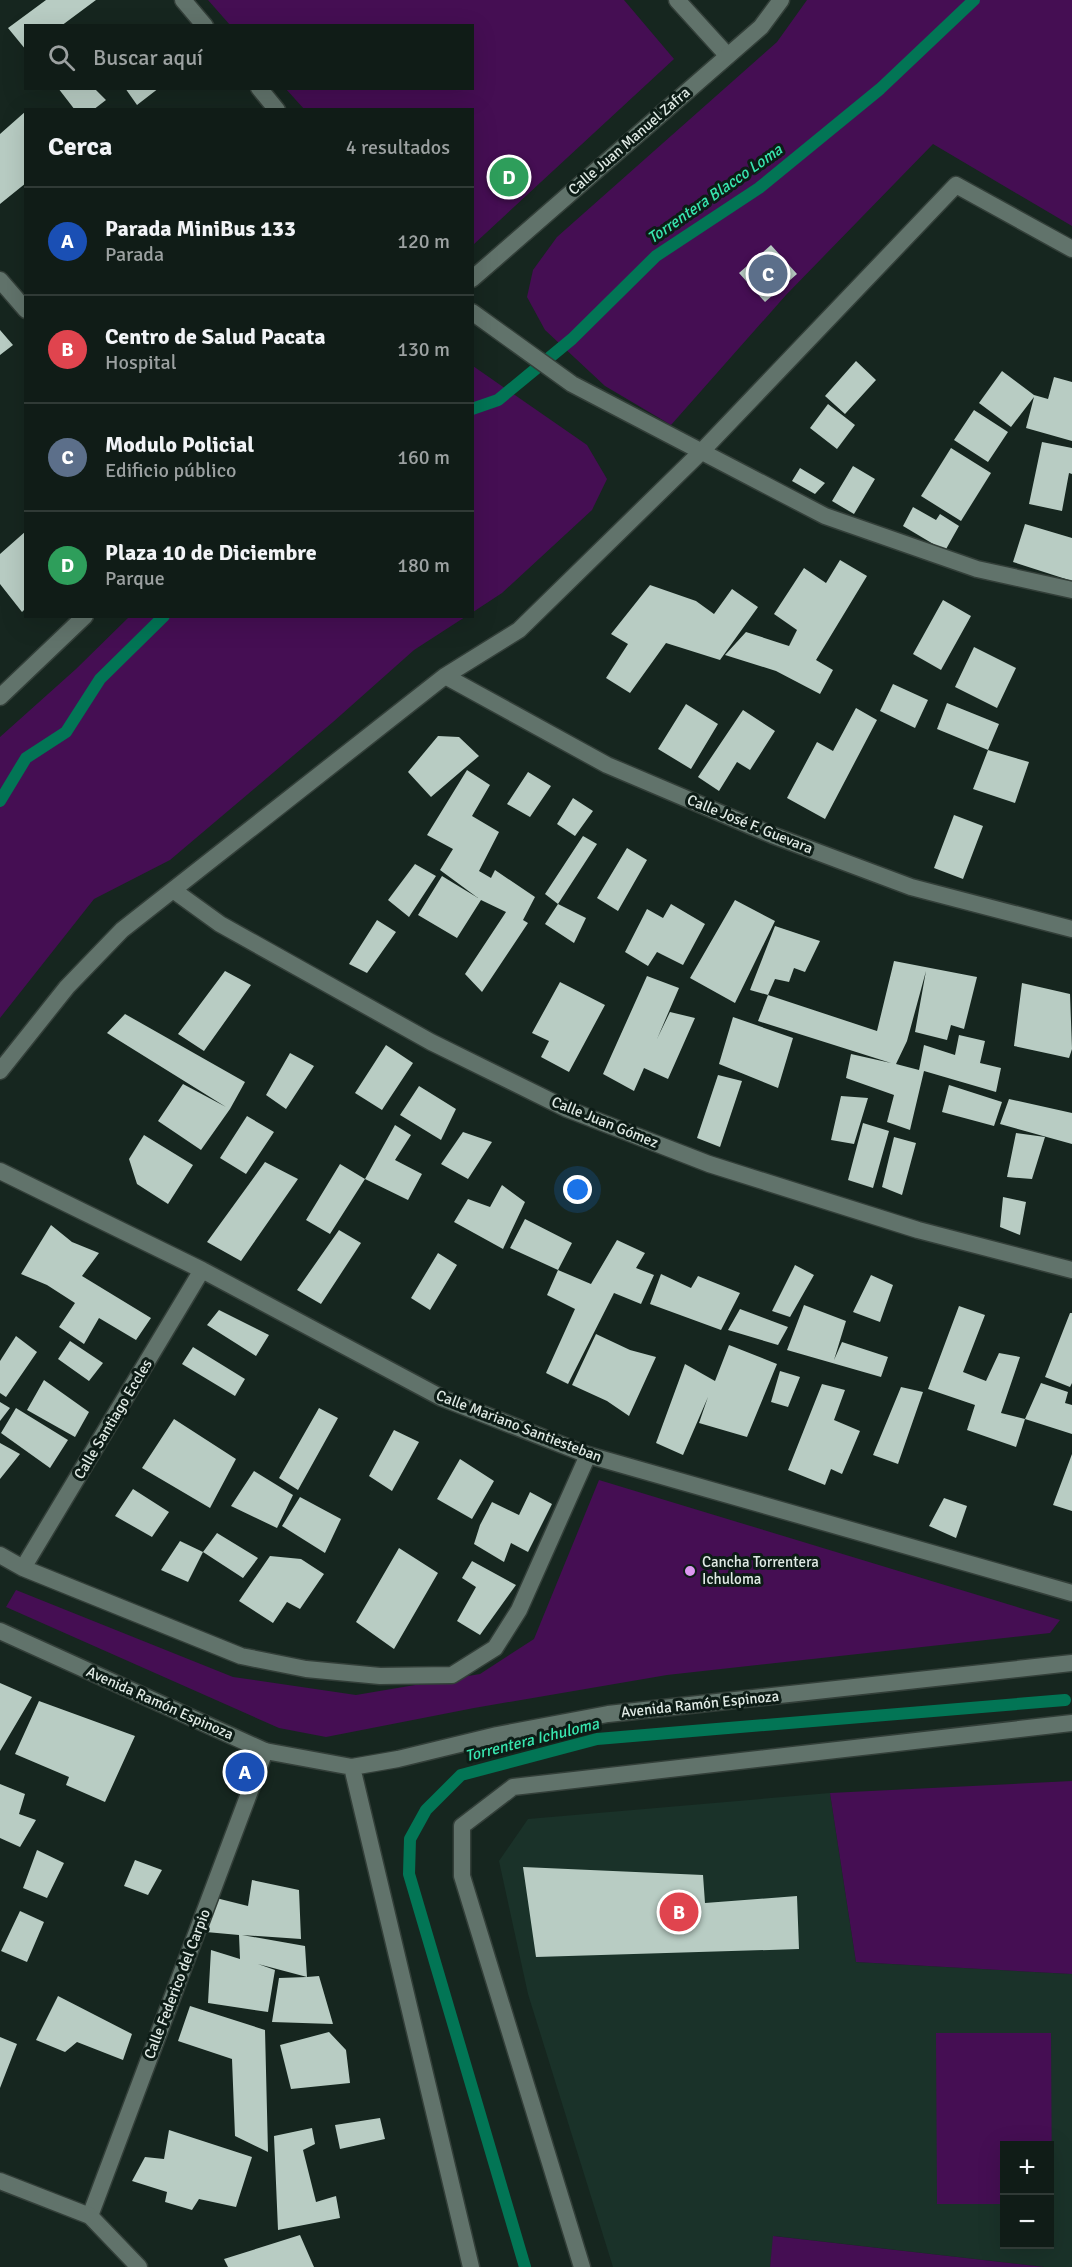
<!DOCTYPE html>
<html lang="es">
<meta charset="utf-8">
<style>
body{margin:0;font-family:Signika,sans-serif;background:#1e2924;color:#f1f3f6}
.controls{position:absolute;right:18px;bottom:18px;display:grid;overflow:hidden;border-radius:0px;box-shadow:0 6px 24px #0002}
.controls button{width:54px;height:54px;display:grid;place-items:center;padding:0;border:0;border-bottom:2px solid #303a36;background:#101c17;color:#f1f3f6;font:30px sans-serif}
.you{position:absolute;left:578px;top:1190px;width:21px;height:21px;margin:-15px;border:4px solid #fff;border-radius:50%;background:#1a73e8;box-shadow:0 0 0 9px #1a73e833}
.badge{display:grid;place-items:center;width:39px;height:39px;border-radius:50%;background:#0b8043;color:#fff;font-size:20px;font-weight:700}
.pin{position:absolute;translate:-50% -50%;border:3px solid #fff;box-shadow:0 2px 6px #0006}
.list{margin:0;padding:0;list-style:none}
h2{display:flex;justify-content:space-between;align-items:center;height:78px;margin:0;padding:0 24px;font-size:26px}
h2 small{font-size:20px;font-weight:400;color:#9ca1a1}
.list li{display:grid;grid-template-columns:39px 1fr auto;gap:18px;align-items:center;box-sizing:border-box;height:108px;padding:0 24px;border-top:2px solid #303a36}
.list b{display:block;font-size:22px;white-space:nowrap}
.list p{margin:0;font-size:20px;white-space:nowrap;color:#9ca1a1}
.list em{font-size:20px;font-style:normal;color:#9ca1a1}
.icon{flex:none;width:33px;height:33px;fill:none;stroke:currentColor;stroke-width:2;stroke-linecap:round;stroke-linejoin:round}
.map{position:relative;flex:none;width:1072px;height:2267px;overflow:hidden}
.search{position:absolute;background:#101c17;box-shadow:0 6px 24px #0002;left:24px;top:24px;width:450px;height:66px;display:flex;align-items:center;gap:15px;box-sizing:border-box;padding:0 21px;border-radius:0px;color:#9ca1a1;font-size:22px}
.panel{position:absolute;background:#101c17;box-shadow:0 6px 24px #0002;left:24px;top:108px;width:450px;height:510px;border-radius:0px}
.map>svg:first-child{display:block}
</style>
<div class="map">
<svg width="1072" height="2267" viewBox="0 0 1072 2267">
<rect width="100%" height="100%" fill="#16261f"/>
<path fill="#1a3229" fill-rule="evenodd" d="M 830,1793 L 856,1962 L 1072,1974 L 1072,2267 L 1044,2267 L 774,2236 L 770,2267 L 613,2267 L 528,1994 L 499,1861 L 528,1819 ZM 1004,2146 L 1050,2146 L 1050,2244 L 1004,2244 Z"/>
<path fill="#450e53" d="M 208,0 L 624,0 L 674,59 L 473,245 L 472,110 L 304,109 L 286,89 L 472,88 L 472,26 L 230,25 Z
M 807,0 L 1072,0 L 1072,226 L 933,144 L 786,295 L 671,425 L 605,386 L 545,330 L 527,297 L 533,270 L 557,237 L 777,42 Z
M 473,366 L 587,445 L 607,479 L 592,510 L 502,593 L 473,612 Z
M 129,617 L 465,617 L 414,650 L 333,722 L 170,860 L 94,899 L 0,1018 L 0,737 L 76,669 Z
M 599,1480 L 1060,1620 L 1050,1633 L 667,1675 L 474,1708 L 326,1737 L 279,1728 L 6,1607 L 16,1590 L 233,1677 L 356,1695 L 480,1674 L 534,1639 Z
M 1072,1781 L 1072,1974 L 856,1962 L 830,1793 Z
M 936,2033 L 1051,2033 L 1052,2204 L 1050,2204 L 1050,2146 L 1004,2146 L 1004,2204 L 937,2204 Z
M 773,2236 L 1044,2267 L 770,2267 Z"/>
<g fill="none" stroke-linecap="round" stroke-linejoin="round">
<path stroke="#027555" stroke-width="12" d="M 472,409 L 498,400 L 572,339 L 656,256 L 759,188 L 880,89 L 974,0
M 0,801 L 26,758 L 66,732 L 100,679 L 164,616
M 525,2267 L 409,1874 L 410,1839 L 426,1810 L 461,1775 L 597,1739 L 1065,1700"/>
</g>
<path fill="#b8ccc3" d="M 46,0 L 96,0 L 61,26 L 26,26 L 26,50 L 8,28 Z
M 58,88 L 94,88 L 106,100 L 93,110 L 75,110 Z
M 125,88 L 159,88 L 137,105 Z
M 26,111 L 26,183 L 0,204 L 0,134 Z
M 771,245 L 797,274 L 765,302 L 739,273 Z
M 0,330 L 13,345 L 0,355 Z
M 856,361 L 876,380 L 845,414 L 825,396 Z
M 1002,371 L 1034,395 L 1048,399 L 1054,377 L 1072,382 L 1072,441 L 1026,428 L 1034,397 L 1011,427 L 979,403 Z
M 828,404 L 855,425 L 837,449 L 810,428 Z
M 974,410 L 1008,432 L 988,462 L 954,440 Z
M 1042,442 L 1072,448 L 1072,474 L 1069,473 L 1062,511 L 1029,504 Z
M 951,448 L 991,473 L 961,521 L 921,496 Z
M 853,466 L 875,479 L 854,514 L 832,501 Z
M 800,468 L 825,483 L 815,494 L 792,481 Z
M 913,507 L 936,520 L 940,514 L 959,526 L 945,551 L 903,526 Z
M 1025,524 L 1072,538 L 1072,581 L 1013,562 Z
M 26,531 L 26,608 L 22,612 L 0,584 L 0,554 Z
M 840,560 L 867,576 L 816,660 L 833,670 L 820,694 L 776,671 L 725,655 L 746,632 L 789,646 L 797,630 L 774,614 L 804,568 L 826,583 Z
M 650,585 L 696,601 L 714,614 L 732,589 L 758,607 L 720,660 L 666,643 L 630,693 L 606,678 L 628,644 L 611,634 Z
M 943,600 L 971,616 L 941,670 L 913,654 Z
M 974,647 L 1016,668 L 997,708 L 955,687 Z
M 893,684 L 928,700 L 915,728 L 880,711 Z
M 947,703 L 999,724 L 988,750 L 937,729 Z
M 686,704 L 718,724 L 691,769 L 658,749 Z
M 856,708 L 877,720 L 825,819 L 787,798 L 817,742 L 833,751 Z
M 743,710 L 775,731 L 750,770 L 737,762 L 719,791 L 698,777 Z
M 438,736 L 459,737 L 479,756 L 431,797 L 408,772 Z
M 988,750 L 1029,762 L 1015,803 L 973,789 Z
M 467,770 L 490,785 L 472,816 L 499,832 L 479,871 L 491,878 L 495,870 L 535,897 L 523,920 L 528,923 L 482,992 L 465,974 L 506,912 L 481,900 L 457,938 L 418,915 L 442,876 L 478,898 L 440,870 L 453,849 L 427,835 Z
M 528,772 L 551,786 L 530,817 L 507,804 Z
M 573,798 L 593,811 L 575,836 L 557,824 Z
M 954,815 L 983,826 L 963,879 L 934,868 Z
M 583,836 L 597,844 L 558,904 L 545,894 Z
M 627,848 L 647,860 L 618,911 L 597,898 Z
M 415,864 L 436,876 L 409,917 L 388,900 Z
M 735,900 L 775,921 L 735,1003 L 690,978 Z
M 558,904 L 586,918 L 574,943 L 545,924 Z
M 671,904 L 705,924 L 683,965 L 657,952 L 648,966 L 625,952 L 647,909 L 663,918 Z
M 377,920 L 396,932 L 367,973 L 349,964 Z
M 775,926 L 820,941 L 805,972 L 794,968 L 789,982 L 775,979 L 768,995 L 877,1031 L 894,961 L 977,977 L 964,1029 L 951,1025 L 947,1040 L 915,1032 L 926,971 L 907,1041 L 896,1064 L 919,1070 L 924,1045 L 955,1055 L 959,1035 L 985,1041 L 980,1063 L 1001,1068 L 996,1092 L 924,1071 L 910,1130 L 887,1122 L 894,1095 L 846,1078 L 851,1054 L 891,1063 L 758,1021 L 768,995 L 750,990 Z
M 225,971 L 251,985 L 204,1051 L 178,1034 Z
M 647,976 L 679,988 L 657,1039 L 670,1012 L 695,1018 L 668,1079 L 644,1068 L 634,1091 L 603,1074 Z
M 560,982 L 605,1005 L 569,1072 L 541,1057 L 549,1041 L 532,1033 Z
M 1022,983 L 1070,994 L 1072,1049 L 1069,1058 L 1014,1046 Z
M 125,1014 L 245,1082 L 230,1109 L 201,1150 L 158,1121 L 183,1084 L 226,1107 L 107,1033 Z
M 733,1017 L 793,1038 L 778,1088 L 719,1064 Z
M 386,1045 L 413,1063 L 382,1110 L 355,1093 Z
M 290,1053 L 314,1066 L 286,1109 L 266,1095 Z
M 718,1075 L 742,1081 L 720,1147 L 697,1138 Z
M 949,1085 L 1002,1102 L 994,1126 L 942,1112 Z
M 419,1086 L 456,1109 L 441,1140 L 400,1115 Z
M 841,1096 L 868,1098 L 854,1144 L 831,1140 Z
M 1009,1099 L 1072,1113 L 1072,1144 L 1000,1124 Z
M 247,1116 L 274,1132 L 246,1174 L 220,1158 Z
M 863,1123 L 889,1131 L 873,1188 L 848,1180 Z
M 395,1125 L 411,1135 L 395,1160 L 422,1174 L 408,1200 L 365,1179 Z
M 463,1132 L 492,1142 L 468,1179 L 441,1164 Z
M 1016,1133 L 1045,1137 L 1032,1179 L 1007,1177 Z
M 144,1135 L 193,1165 L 168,1204 L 137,1184 L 129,1159 Z
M 894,1137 L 916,1143 L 902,1195 L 882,1187 Z
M 265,1162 L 298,1179 L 241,1261 L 207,1242 Z
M 340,1164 L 365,1179 L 330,1234 L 306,1220 Z
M 502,1185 L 525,1202 L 503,1249 L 454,1222 L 468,1199 L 490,1207 Z
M 1003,1197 L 1026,1202 L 1020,1235 L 1000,1227 Z
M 525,1219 L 572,1243 L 558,1270 L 591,1284 L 617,1240 L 645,1253 L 636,1268 L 654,1275 L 641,1304 L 614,1293 L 568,1384 L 546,1373 L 575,1309 L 547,1295 L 558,1270 L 510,1248 Z
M 51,1225 L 72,1242 L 99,1253 L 82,1276 L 151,1318 L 136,1340 L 99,1318 L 84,1344 L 59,1327 L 75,1303 L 47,1285 L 21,1274 Z
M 339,1230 L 361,1243 L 321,1304 L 297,1290 Z
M 438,1253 L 457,1265 L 430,1310 L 411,1298 Z
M 795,1265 L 814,1275 L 790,1317 L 772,1311 Z
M 661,1274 L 691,1288 L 698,1276 L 740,1293 L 721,1330 L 650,1304 Z
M 871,1275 L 893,1285 L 880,1322 L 853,1312 Z
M 804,1305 L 846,1321 L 834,1360 L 842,1342 L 888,1357 L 881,1377 L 787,1350 Z
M 959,1306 L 985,1315 L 963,1372 L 986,1381 L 999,1353 L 1020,1357 L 1001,1413 L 1025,1419 L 1016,1447 L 967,1430 L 975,1405 L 928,1389 Z
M 740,1309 L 788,1327 L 778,1345 L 728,1330 Z
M 219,1310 L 269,1335 L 256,1356 L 207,1325 Z
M 1070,1313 L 1072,1313 L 1072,1383 L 1070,1387 L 1045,1377 Z
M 596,1334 L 630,1350 L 656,1357 L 629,1416 L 607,1401 L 572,1385 Z
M 16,1336 L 37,1352 L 6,1397 L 0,1393 L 0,1361 Z
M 70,1341 L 103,1363 L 89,1381 L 58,1359 Z
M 729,1345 L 777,1364 L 747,1437 L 699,1423 L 708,1397 L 683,1455 L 656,1443 L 685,1364 L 715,1381 Z
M 193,1347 L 245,1379 L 235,1396 L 182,1364 Z
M 780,1371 L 800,1377 L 788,1407 L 771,1402 Z
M 44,1380 L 89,1412 L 75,1437 L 27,1410 Z
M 1041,1383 L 1068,1392 L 1065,1403 L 1072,1405 L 1072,1434 L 1025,1419 Z
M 822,1384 L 845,1390 L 834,1420 L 860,1431 L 842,1474 L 831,1469 L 825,1485 L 788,1470 Z
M 901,1387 L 923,1392 L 898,1464 L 873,1455 Z
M 0,1402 L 10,1408 L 0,1421 Z
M 16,1408 L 68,1440 L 50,1468 L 1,1433 Z
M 319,1408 L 338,1418 L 298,1490 L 279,1478 Z
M 174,1419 L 236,1459 L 210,1508 L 142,1468 Z
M 394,1430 L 419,1442 L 392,1491 L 369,1476 Z
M 0,1443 L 20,1454 L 0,1479 Z
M 1072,1454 L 1072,1511 L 1053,1505 Z
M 460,1459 L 494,1481 L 472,1519 L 437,1499 Z
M 254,1471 L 293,1495 L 277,1528 L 231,1506 Z
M 133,1489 L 169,1512 L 152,1537 L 115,1516 Z
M 530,1492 L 552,1504 L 528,1552 L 511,1543 L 504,1562 L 474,1544 L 480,1525 L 492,1502 L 519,1515 Z
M 300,1497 L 341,1519 L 325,1553 L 282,1526 Z
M 944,1498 L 967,1506 L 956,1538 L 929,1526 Z
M 217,1533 L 258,1558 L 243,1578 L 203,1552 Z
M 180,1541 L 203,1552 L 188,1582 L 161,1570 Z
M 399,1548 L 438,1573 L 394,1649 L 356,1622 Z
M 270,1556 L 301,1559 L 324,1574 L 300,1609 L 287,1602 L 273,1623 L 239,1601 Z
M 472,1561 L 516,1585 L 480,1635 L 457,1621 L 476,1587 L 462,1578 Z
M 0,1683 L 32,1697 L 0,1751 Z
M 39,1701 L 135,1736 L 105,1802 L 66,1785 L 69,1777 L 15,1754 Z
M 0,1784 L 25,1794 L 19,1814 L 36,1820 L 20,1847 L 0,1838 Z
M 37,1850 L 64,1863 L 47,1898 L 23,1888 Z
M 135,1860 L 162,1870 L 148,1895 L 124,1886 Z
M 523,1867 L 703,1875 L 705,1903 L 797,1896 L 799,1949 L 536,1957 Z
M 252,1880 L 299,1890 L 301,1939 L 242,1935 L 305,1946 L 307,1977 L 319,1976 L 333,2024 L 272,2022 L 279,1978 L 307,1977 L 258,1964 L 275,1970 L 268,2012 L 208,2003 L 211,1950 L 240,1959 L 239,1935 L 206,1932 L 216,1898 L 248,1906 Z
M 20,1911 L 44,1922 L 27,1962 L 1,1951 Z
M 58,1996 L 132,2034 L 123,2060 L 77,2042 L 65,2052 L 36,2040 Z
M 190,2006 L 265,2030 L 268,2152 L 235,2136 L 232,2059 L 178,2041 Z
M 329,2032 L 346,2050 L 350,2083 L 291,2089 L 280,2045 Z
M 0,2037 L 17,2044 L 0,2088 Z
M 380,2118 L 385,2139 L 340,2149 L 335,2125 Z
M 312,2128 L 315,2144 L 303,2150 L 316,2202 L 336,2196 L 340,2218 L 278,2230 L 274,2136 Z
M 169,2130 L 252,2157 L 236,2207 L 199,2199 L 192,2210 L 165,2202 L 167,2192 L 132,2181 L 145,2157 L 164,2159 Z
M 300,2235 L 314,2267 L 228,2267 L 224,2259 Z"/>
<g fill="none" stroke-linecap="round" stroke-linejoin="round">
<defs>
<path id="service" d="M 90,2216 L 265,1751"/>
<path id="minor" d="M 183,0 L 205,26
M 677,0 L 727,55
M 259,88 L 277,110
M 0,280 L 26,310
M 472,312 L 572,384 L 825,516 L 977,569 L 1072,590
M 445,676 L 607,765 L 772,835 L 911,887 L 1072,929
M 173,890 L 220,924 L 431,1042 L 567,1109 L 709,1164 L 918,1230 L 1072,1270
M 0,1071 L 67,987 L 122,930 L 445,676 L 519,630 L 702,451 L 956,185 L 1072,249
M 0,1171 L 202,1270 L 442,1398 L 588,1455 L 1072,1593
M 0,1555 L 23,1568 L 241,1656 L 306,1669 L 380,1676 L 452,1675 L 495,1648 L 519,1610 L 588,1455
M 23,1568 L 202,1270
M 0,1631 L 265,1751 L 352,1767 L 398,1759 L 497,1735 L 608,1714 L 1072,1663
M 352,1767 L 471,2267
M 582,2267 L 462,1876 L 462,1826 L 513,1787 L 1072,1723"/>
<path id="tertiary" d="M 472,279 L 761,27 L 781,0
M 0,697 L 85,616
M 0,2181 L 90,2216 L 139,2267"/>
</defs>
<use href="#service" stroke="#333f39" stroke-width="19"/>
<use href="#minor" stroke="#333f39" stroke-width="19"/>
<use href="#tertiary" stroke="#333f39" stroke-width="19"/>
<use href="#service" stroke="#61736b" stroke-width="16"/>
<use href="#minor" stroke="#61736b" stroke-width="16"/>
<use href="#tertiary" stroke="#61736b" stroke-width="16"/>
</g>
<circle fill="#de98f2" stroke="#0d1c16" stroke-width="2" cx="690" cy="1571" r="6"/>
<g text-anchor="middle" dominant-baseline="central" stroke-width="6" stroke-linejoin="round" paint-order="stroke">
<g font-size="15" fill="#e0eae5" stroke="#0d1c16">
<text transform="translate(629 141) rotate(-41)">Calle Juan Manuel Zafra</text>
<text transform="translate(750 824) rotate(22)">Calle José F. Guevara</text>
<text transform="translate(605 1122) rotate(22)">Calle Juan Gómez</text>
<text transform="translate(113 1419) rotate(-59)">Calle Santiago Eccles</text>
<text transform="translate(519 1426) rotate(21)">Calle Mariano Santiesteban</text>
<text transform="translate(160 1703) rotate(24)">Avenida Ramón Espinoza</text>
<text transform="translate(700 1704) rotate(-6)">Avenida Ramón Espinoza</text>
<text transform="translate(177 1984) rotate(-69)">Calle Federico del Carpio</text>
</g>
<g font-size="15" fill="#e0eae5" stroke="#0d1c16" text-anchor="start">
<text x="702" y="1562">Cancha Torrentera<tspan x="702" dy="17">Ichuloma</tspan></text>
</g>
<g font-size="16" font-style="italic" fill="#38e6af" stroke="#0d1c16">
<text transform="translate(715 194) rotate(-35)">Torrentera Blacco Loma</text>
<text transform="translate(532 1740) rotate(-14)">Torrentera Ichuloma</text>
</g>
</g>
</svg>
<div class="controls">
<button>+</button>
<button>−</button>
</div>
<div class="you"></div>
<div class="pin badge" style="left:245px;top:1772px;background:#1a4fb4">A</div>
<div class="pin badge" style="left:679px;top:1912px;background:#e0444e">B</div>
<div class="pin badge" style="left:768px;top:274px;background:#5c6f8a">C</div>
<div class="pin badge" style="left:509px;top:177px;background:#2e9e5b">D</div>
<div class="search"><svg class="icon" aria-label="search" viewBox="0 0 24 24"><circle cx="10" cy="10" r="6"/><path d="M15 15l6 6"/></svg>Buscar aquí</div>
<section class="panel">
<h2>Cerca<small>4 resultados</small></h2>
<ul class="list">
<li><span class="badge" style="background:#1a4fb4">A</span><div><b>Parada MiniBus 133</b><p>Parada</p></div><em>120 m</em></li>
<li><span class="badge" style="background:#e0444e">B</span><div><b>Centro de Salud Pacata</b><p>Hospital</p></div><em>130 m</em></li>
<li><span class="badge" style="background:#5c6f8a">C</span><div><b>Modulo Policial</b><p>Edificio público</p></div><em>160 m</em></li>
<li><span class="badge" style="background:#2e9e5b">D</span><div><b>Plaza 10 de Diciembre</b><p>Parque</p></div><em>180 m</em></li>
</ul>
</section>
</div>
